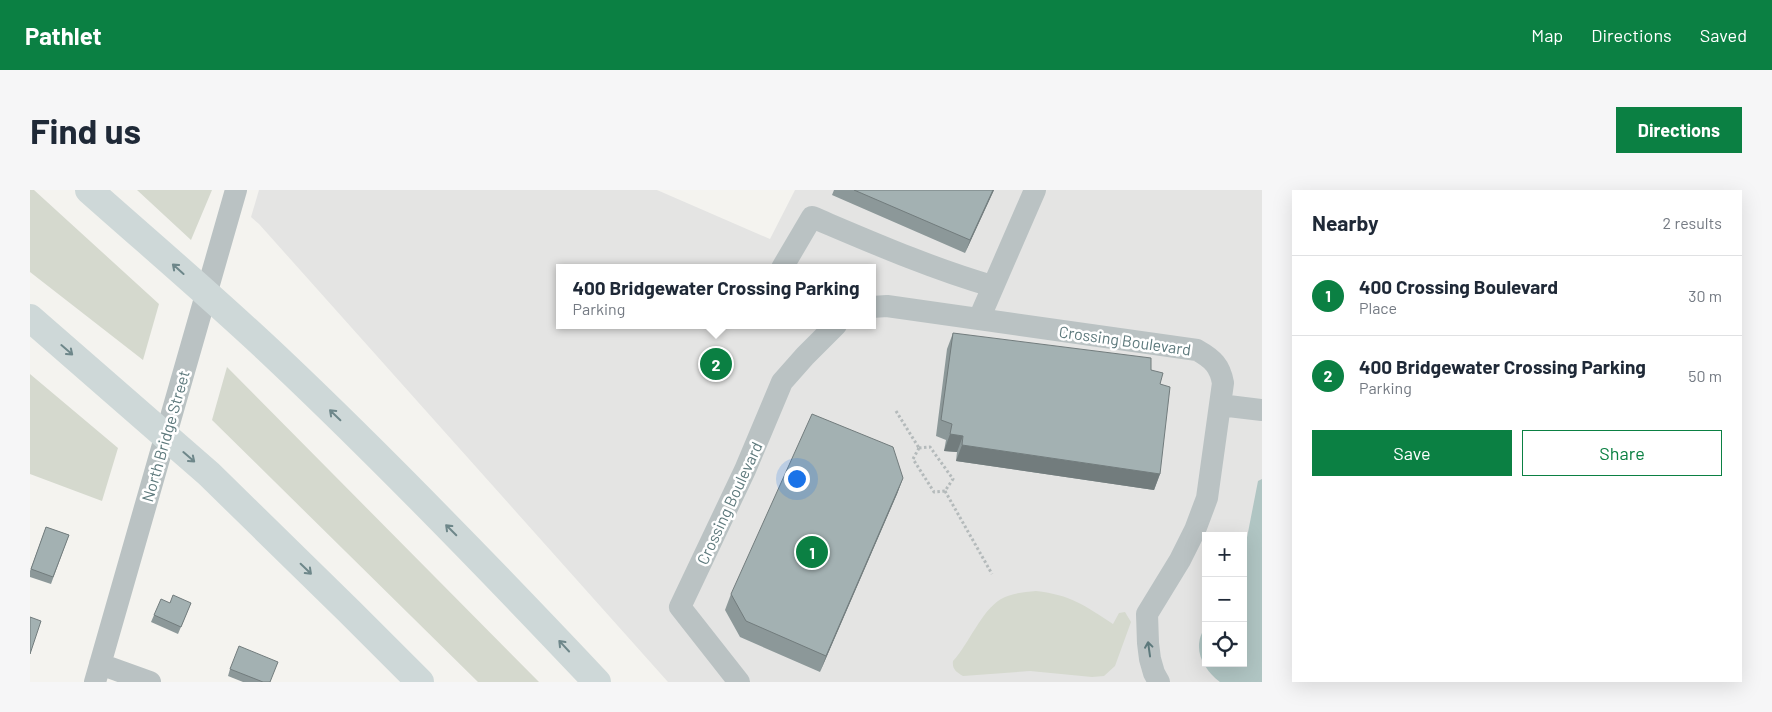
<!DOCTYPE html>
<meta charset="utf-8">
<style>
body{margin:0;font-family:Barlow,sans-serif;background:#f6f6f7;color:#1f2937}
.controls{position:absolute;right:15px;bottom:15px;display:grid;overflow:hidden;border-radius:0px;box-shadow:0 5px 20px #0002}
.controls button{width:45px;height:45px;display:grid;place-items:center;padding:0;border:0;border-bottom:1px solid #e0e1e3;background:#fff;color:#1f2937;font:25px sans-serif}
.you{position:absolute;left:766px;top:288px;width:18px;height:18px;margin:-12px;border:4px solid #fff;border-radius:50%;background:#1a73e8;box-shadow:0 0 0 8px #1a73e833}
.badge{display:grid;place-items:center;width:32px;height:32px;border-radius:50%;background:#0b8043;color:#fff;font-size:16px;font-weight:700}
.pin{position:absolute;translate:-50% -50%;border:2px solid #fff;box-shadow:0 1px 5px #0006}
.popup{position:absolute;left:526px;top:74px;width:320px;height:65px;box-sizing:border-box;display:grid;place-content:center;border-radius:0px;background:#fff;filter:drop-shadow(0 1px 4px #0005);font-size:16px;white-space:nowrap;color:#747a83}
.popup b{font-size:19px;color:#1f2937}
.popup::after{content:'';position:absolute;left:50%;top:100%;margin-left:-10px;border:10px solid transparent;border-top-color:#fff}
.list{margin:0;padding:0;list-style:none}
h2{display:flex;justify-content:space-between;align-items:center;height:65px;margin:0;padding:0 20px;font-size:21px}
h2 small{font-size:16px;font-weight:400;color:#747a83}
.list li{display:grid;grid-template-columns:32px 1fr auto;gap:15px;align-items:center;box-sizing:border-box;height:80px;padding:0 20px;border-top:1px solid #e0e1e3}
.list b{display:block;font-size:19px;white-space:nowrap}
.list p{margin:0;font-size:16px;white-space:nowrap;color:#747a83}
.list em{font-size:16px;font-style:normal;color:#747a83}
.actions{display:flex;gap:10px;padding:15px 20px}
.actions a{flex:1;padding:11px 0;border:1px solid #0b8043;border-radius:0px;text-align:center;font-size:18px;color:#0b8043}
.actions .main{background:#0b8043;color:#fff}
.icon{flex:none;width:28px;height:28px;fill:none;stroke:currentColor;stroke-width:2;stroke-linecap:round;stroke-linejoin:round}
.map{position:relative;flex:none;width:1232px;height:492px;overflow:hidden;border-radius:0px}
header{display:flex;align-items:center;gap:30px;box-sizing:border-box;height:70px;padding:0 25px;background:#0b8043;color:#fff}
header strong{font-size:24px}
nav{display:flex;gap:28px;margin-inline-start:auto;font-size:18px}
.intro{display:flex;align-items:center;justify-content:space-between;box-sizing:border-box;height:120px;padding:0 30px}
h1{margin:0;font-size:35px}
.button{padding:12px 22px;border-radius:0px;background:#0b8043;color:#fff;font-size:18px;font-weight:700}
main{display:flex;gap:30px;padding:0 30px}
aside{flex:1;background:#fff;border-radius:0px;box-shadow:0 5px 20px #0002}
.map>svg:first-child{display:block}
</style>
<header>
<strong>Pathlet</strong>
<nav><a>Map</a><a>Directions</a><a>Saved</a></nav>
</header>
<div class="intro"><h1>Find us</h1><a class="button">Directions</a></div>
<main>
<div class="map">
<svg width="1232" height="492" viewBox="0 0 1232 492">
<rect width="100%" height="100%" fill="#f4f3ef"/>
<path fill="#e4e4e3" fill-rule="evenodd" d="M 229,0 L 627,0 L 740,49 L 765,0 L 1232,0 L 1232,492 L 638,492 L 229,34 L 221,27 ZM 530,78 L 842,78 L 842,135 L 530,135 ZM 1176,346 L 1213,346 L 1213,473 L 1176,473 Z"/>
<path fill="#d5d9ce" d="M 0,0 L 4,0 L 129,114 L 113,170 L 0,82 Z
M 107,0 L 182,0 L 161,50 Z
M 197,177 L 509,492 L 448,492 L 182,230 Z
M 0,184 L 88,258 L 72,311 L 0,284 Z
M 1006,401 C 1041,405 1054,415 1083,434 L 1089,423 L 1095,422 L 1101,432 L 1085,476 L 1074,486 L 1062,487 L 1000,481 L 933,486 C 926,482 922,479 923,471 C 939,454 951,421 971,409 C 982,403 994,402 1006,401 Z"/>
<path fill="#b0c5c3" d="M 1232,289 L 1232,492 L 1190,492 C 1172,478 1161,457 1176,436 L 1176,473 L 1213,473 L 1213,368 L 1228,291 Z"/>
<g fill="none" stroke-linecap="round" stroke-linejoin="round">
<path stroke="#b4babb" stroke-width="3" stroke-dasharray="2.5 2.5" stroke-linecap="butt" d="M 866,221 L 889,258
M 889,258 L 900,257 L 923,289 L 915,301
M 889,258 L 883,269 L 904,302 L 915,301
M 915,301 L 962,384"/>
<path stroke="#bac2c3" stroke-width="22" d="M 752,78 L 782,27 C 841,52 900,78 962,96
M 842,117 L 857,116 L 1167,160 C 1183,169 1190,176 1193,193 L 1177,308 L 1165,340 L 1150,370 L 1117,424 L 1118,453 L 1120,469 L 1124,483 L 1129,492
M 949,129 L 1005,0
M 1190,215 L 1232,220
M 70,474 L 120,492
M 65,492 L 206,0
M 709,492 L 650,417 L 715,280 L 752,192 L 775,166 L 806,135"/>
<path stroke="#ced8d8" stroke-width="28" d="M 59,0 C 122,56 187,111 248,169 C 358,273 463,382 567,492
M 0,128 L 179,284 L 320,422 L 390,492"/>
</g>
<path fill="#8c9899" d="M 804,0 L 964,0 L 935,63 L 802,5 Z
M 923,143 L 1121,180 L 1130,194 L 1130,284 L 1124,300 L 926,271 L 927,262 L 914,261 L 916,250 L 906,246 L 917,159 Z
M 873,288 L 867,304 L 790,482 L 710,447 L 695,420 L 701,404 Z
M 16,337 L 39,345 L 21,394 L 0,387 L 0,381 Z
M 140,413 L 161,413 L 148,444 L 121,432 L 124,425 Z
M 200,479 L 240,492 L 213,492 L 198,486 Z"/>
<path fill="#727c7d" d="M 963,0 L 964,0 L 935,63 L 940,50 Z
M 920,244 L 933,246 L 927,262 L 914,261 Z
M 932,255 L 1130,284 L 1124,300 L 926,271 Z
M 873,288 L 867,304 L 790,482 L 796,466 Z"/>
<path fill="#a3b1b2" stroke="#727c7d" d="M 824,0 L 963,0 L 940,50 Z
M 923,143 L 1121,168 L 1121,180 L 1133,183 L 1130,194 L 1140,197 L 1130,284 L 932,255 L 933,246 L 920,244 L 922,234 L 911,230 Z
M 782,224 L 863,257 L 873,288 L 796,466 L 716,431 L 701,404 Z
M 16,337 L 39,345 L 23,387 L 1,379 Z
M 143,405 L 161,413 L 151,437 L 124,425 L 131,409 L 140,413 Z
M 0,427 L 11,431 L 0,464 Z
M 209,456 L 248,472 L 240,492 L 233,492 L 200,479 Z"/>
<defs><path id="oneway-shaft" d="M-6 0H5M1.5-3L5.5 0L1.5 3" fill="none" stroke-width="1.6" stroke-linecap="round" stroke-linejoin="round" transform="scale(1.25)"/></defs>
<g stroke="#6e878a">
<use href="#oneway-shaft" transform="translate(148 79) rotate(-138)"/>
<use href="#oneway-shaft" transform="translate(37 160) rotate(41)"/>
<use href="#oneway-shaft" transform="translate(305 225) rotate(-136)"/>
<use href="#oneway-shaft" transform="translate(159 267) rotate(41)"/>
<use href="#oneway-shaft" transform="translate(421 340) rotate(-135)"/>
<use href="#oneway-shaft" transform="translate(276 379) rotate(44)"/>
<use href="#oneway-shaft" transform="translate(534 456) rotate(-133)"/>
</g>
<use stroke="#5d797c" href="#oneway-shaft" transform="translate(1119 459) rotate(-98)"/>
<g text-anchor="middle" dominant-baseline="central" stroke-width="5" stroke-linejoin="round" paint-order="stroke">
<g font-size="16" fill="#5d797c" stroke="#fff">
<text transform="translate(1095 150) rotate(8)">Crossing Boulevard</text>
<text transform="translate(135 246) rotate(-74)">North Bridge Street</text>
<text transform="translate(699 313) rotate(-65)">Crossing Boulevard</text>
</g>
</g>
</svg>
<div class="controls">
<button>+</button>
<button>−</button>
<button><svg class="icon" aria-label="locate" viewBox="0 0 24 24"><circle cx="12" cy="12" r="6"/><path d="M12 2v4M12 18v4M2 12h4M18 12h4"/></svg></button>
</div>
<div class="you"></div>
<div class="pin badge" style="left:782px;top:362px">1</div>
<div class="pin badge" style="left:686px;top:174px">2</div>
<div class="popup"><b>400 Bridgewater Crossing Parking</b>Parking</div>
</div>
<aside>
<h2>Nearby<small>2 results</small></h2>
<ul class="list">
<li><span class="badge">1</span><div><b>400 Crossing Boulevard</b><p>Place</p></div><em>30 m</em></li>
<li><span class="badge">2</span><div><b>400 Bridgewater Crossing Parking</b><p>Parking</p></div><em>50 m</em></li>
</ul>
<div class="actions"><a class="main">Save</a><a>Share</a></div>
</aside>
</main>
